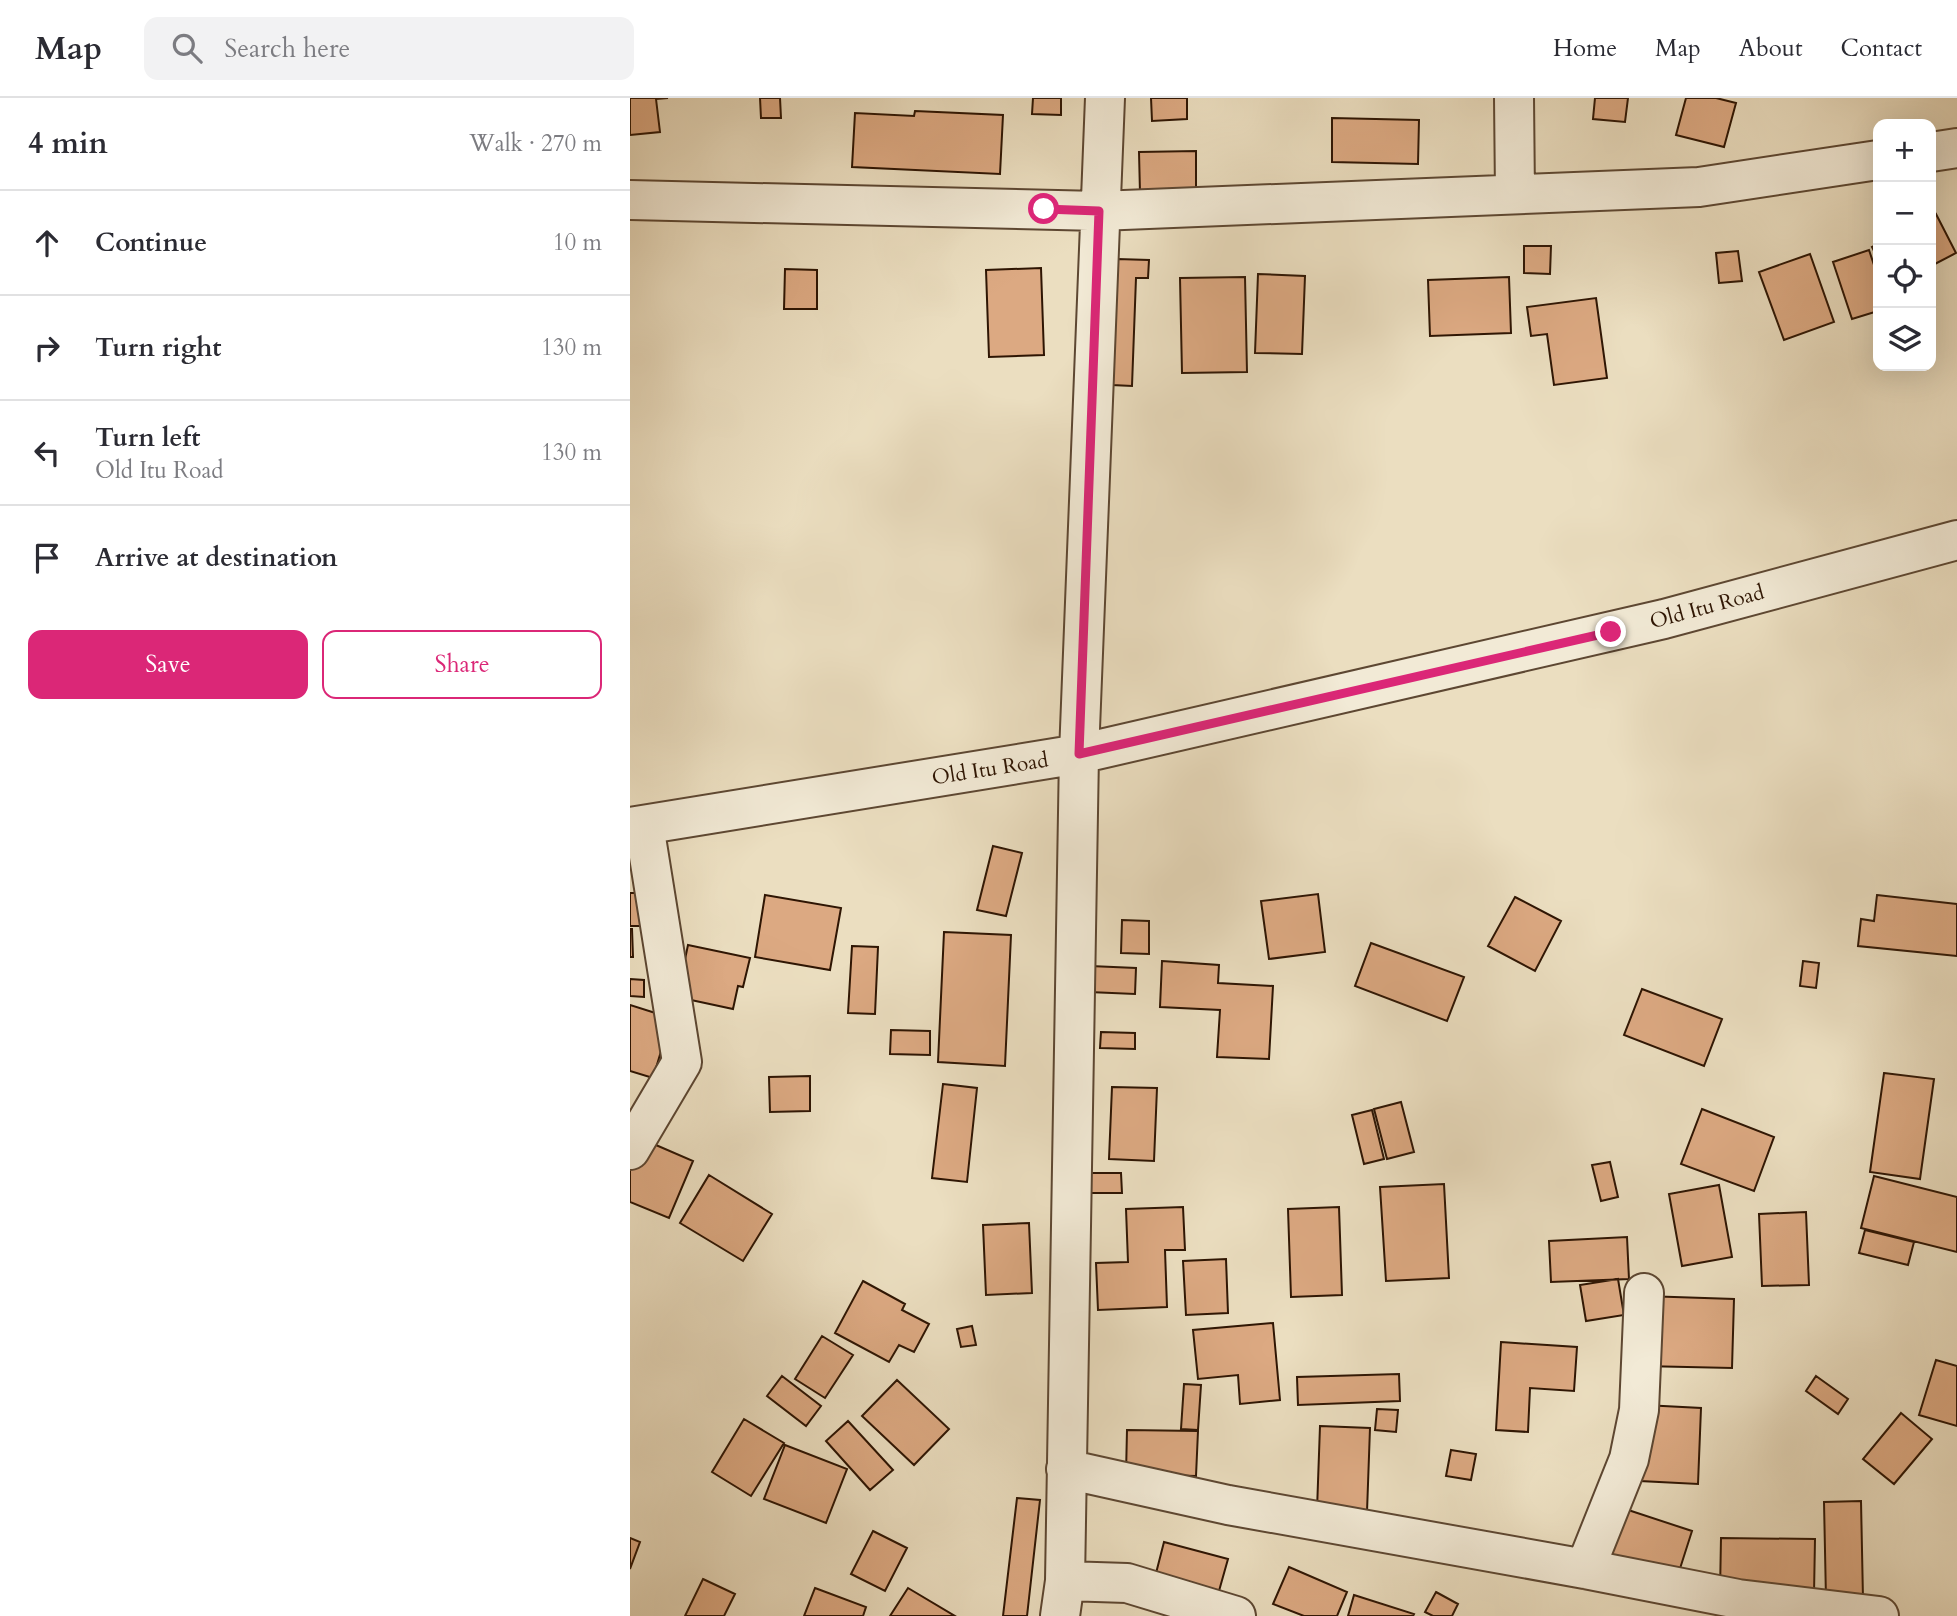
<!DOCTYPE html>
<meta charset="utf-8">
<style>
body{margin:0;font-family:Cardo,serif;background:#f2f2f3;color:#2b2b33}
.controls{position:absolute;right:21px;top:21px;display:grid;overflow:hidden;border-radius:14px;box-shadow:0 7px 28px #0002}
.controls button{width:63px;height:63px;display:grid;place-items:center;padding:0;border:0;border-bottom:2px solid #e1e1e2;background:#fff;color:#2b2b33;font:35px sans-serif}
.stop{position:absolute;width:21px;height:21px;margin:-16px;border:5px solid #db2777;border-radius:50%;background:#fff}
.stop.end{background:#db2777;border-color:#fff;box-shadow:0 2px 7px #0008}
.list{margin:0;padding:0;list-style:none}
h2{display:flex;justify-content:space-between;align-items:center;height:91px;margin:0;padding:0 28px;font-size:30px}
h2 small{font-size:23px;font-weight:400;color:#7c7c81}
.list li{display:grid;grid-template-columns:46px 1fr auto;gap:21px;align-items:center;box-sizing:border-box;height:105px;padding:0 28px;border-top:2px solid #e1e1e2}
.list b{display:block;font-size:26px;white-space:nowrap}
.list p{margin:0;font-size:23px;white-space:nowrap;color:#7c7c81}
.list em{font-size:23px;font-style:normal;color:#7c7c81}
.actions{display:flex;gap:14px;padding:21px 28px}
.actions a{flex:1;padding:16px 0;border:2px solid #db2777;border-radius:14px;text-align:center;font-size:24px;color:#db2777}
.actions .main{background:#db2777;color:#fff}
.icon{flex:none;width:38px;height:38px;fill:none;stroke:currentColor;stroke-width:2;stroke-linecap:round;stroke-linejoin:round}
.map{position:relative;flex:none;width:1327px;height:1518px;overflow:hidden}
header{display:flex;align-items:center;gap:42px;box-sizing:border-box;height:98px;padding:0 35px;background:#fff;border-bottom:2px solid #e1e1e2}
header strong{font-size:33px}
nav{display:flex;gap:38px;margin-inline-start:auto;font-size:24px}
.search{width:490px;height:63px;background:#f2f2f3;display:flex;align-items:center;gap:18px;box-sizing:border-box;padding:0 24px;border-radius:14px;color:#7c7c81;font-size:26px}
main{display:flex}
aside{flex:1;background:#fff}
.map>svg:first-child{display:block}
</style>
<header>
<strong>Map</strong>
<div class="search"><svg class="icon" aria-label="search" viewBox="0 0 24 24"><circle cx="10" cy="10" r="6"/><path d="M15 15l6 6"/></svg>Search here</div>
<nav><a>Home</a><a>Map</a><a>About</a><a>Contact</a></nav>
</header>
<main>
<aside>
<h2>4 min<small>Walk · 270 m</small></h2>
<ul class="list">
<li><svg class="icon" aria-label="ahead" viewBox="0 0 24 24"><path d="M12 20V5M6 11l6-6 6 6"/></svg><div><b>Continue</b></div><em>10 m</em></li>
<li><svg class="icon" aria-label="right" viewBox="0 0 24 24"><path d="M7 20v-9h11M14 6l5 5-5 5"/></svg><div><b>Turn right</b></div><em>130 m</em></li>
<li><svg class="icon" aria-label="left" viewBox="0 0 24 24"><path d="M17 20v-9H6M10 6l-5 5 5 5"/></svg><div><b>Turn left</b><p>Old Itu Road</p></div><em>130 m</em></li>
<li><svg class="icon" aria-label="arrive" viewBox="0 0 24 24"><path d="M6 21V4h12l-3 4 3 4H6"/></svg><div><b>Arrive at destination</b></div></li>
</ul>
<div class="actions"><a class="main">Save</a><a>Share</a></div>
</aside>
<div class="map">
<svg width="1327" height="1518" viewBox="0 0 1327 1518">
<rect width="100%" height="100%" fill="#ebdec0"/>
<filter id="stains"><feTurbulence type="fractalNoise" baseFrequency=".00286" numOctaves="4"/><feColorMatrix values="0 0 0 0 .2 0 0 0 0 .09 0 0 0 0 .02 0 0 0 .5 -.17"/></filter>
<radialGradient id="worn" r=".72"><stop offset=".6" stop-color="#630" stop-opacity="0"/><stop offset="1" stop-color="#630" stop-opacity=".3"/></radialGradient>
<path fill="#dca982" stroke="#2e1503" stroke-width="2" d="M 0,0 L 38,0 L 26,1 L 30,34 L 0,37 Z
M 130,0 L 150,0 L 151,20 L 131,20 Z
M 403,0 L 431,0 L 431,17 L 402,16 Z
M 521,0 L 557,0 L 557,21 L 522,23 Z
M 965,0 L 998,0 L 995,24 L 963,21 Z
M 1056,0 L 1086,0 L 1106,5 L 1094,49 L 1046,37 Z
M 285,13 L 373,17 L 370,76 L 222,69 L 225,15 L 284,18 Z
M 702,20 L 789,22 L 788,66 L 702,64 Z
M 566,53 L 566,94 L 510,95 L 509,54 Z
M 1306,116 L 1326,155 L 1301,168 L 1301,119 Z
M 1248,146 L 1248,161 L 1242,149 Z
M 894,148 L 921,148 L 920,176 L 894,175 Z
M 1239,152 L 1248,179 L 1248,213 L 1222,221 L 1203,164 Z
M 1108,153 L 1112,183 L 1089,185 L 1086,155 Z
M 1180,156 L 1204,224 L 1154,242 L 1129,174 Z
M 487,161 L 519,162 L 518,180 L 506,180 L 502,288 L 482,287 Z
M 411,170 L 414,257 L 359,259 L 356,172 Z
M 155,171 L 187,172 L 187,211 L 154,211 Z
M 628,176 L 675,178 L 672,256 L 625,255 Z
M 615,179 L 617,274 L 552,275 L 550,180 Z
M 879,179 L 881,235 L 800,238 L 798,182 Z
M 966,200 L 977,280 L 924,287 L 917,236 L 901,238 L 897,209 Z
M 363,748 L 392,755 L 376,818 L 347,812 Z
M 0,795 L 12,795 L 11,828 L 0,828 Z
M 688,796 L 695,854 L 639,861 L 631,803 Z
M 135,797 L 211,810 L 200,872 L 125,859 Z
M 1247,797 L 1327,806 L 1327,858 L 1228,848 L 1231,821 L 1244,823 Z
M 885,799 L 931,823 L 905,873 L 858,848 Z
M 492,822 L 519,823 L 519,856 L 491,855 Z
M 0,831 L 2,831 L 3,859 L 0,859 Z
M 314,834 L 381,837 L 375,968 L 308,964 Z
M 741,845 L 834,879 L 817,923 L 725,888 Z
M 58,847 L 120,860 L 113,889 L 108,888 L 103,911 L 47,899 Z
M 222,848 L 248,849 L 245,916 L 218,915 Z
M 532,863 L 589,867 L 588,885 L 643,888 L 639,961 L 587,959 L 590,912 L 530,909 Z
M 1173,863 L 1189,865 L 1186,890 L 1170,888 Z
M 460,868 L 506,870 L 505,896 L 459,894 Z
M 0,881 L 14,882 L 14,899 L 0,898 Z
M 1012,891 L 1092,921 L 1074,968 L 994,937 Z
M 0,907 L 41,920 L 23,980 L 0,973 Z
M 261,932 L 300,933 L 300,957 L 260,956 Z
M 471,934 L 505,935 L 505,951 L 470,950 Z
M 1254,975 L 1304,981 L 1290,1081 L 1240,1074 Z
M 180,978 L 180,1013 L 140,1014 L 139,979 Z
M 313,986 L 347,990 L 337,1084 L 302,1080 Z
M 482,989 L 527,990 L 524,1063 L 479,1061 Z
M 771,1004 L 784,1054 L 757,1061 L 744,1011 Z
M 1072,1011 L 1144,1039 L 1124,1093 L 1051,1066 Z
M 742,1012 L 754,1061 L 734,1066 L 722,1017 Z
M 12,1041 L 63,1063 L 39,1120 L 0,1104 L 0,1069 Z
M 980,1064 L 988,1099 L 971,1103 L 962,1067 Z
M 461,1075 L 491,1075 L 492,1095 L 461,1095 Z
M 79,1077 L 142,1116 L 113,1163 L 50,1125 Z
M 1244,1078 L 1327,1099 L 1327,1154 L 1231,1130 Z
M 814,1086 L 819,1180 L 756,1183 L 750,1089 Z
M 1089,1087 L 1102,1159 L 1052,1168 L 1039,1096 Z
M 553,1109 L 555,1152 L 535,1152 L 537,1209 L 468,1212 L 466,1165 L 498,1164 L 496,1111 Z
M 709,1109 L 712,1197 L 661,1199 L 658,1111 Z
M 1176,1114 L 1179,1187 L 1132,1188 L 1129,1116 Z
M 399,1125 L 402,1195 L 356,1197 L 353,1127 Z
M 1235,1132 L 1284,1144 L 1278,1167 L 1229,1155 Z
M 997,1139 L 999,1181 L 921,1184 L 919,1143 Z
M 596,1161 L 598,1215 L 556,1217 L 553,1163 Z
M 988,1181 L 994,1217 L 956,1223 L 950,1187 Z
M 233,1183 L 275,1206 L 272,1212 L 299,1226 L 284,1254 L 269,1247 L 259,1264 L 205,1235 Z
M 1014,1198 L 1104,1201 L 1102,1270 L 1012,1268 Z
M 643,1225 L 650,1302 L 610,1306 L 608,1277 L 568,1281 L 563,1232 Z
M 342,1228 L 346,1247 L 331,1249 L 327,1231 Z
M 192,1238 L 223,1257 L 195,1300 L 165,1281 Z
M 871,1244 L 947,1249 L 944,1293 L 900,1290 L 898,1334 L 866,1332 Z
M 1306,1262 L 1327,1268 L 1327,1328 L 1289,1317 Z
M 769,1276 L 770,1303 L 668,1307 L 667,1279 Z
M 152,1278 L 191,1308 L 176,1328 L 137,1298 Z
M 1186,1278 L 1218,1301 L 1208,1316 L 1176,1293 Z
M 267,1282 L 319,1331 L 284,1367 L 232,1318 Z
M 554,1286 L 571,1287 L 568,1332 L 551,1331 Z
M 1014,1307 L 1071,1310 L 1068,1386 L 1010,1383 Z
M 747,1311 L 768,1312 L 766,1334 L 745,1332 Z
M 1271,1315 L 1302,1341 L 1264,1386 L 1233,1361 Z
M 114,1321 L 154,1345 L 121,1398 L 82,1374 Z
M 218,1323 L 263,1372 L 240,1392 L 196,1343 Z
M 690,1328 L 740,1330 L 737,1414 L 687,1412 Z
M 497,1332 L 568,1333 L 566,1378 L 496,1376 Z
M 155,1347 L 217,1371 L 196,1425 L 134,1401 Z
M 821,1352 L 846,1356 L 841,1382 L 816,1378 Z
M 387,1400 L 410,1402 L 397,1518 L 373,1518 Z
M 1231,1403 L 1233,1501 L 1196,1501 L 1194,1404 Z
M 983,1407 L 1062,1433 L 1046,1483 L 966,1458 Z
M 243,1433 L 277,1450 L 255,1493 L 221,1476 Z
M 0,1440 L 10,1444 L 0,1471 Z
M 1091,1440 L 1185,1441 L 1184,1496 L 1090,1494 Z
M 534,1444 L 598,1461 L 587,1500 L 524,1483 Z
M 659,1469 L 717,1494 L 707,1518 L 674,1518 L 643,1506 Z
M 73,1481 L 105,1496 L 94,1518 L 55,1518 Z
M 185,1490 L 236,1509 L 233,1518 L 174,1518 Z
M 278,1490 L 325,1518 L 260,1518 Z
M 806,1494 L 828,1506 L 822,1518 L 803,1518 L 795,1514 Z
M 724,1497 L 784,1516 L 783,1518 L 718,1518 Z"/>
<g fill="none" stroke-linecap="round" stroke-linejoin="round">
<defs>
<path id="minor" d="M 884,0 L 885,96
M 1301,54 L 1327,50
M 0,102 L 469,113 L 1069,89 L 1248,62
M 0,729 L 449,656 L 1034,521 L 1327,442
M 0,1052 L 52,964 L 14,727
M 436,1371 L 598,1407 L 955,1471 L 1108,1501 L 1249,1518
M 955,1471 L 999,1361 L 1009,1312 L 1014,1195
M 435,1483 L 497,1485 L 606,1518
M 430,1518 L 435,1483 L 449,656 L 475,0"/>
</defs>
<use href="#minor" stroke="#5d4732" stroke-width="42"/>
<use href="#minor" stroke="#f2ead6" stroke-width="38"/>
</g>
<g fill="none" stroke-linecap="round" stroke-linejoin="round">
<path stroke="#db2777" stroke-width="9" d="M 414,111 L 469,113 L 449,656 L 981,534"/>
</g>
<g text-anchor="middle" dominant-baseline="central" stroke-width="7" stroke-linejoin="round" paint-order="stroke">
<g font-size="21" fill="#2e1503" stroke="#f2ead6">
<text transform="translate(1077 509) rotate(-15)">Old Itu Road</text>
<text transform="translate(360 671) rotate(-9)">Old Itu Road</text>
</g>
</g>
<rect width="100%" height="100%" filter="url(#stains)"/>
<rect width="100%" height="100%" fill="url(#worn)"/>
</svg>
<div class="controls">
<button>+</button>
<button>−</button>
<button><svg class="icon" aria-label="locate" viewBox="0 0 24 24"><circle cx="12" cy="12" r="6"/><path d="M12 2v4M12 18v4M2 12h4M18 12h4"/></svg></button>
<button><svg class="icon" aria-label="layers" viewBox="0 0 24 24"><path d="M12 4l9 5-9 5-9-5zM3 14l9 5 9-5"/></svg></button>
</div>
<div class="stop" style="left:414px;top:111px"></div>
<div class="stop end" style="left:981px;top:534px"></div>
</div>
</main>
